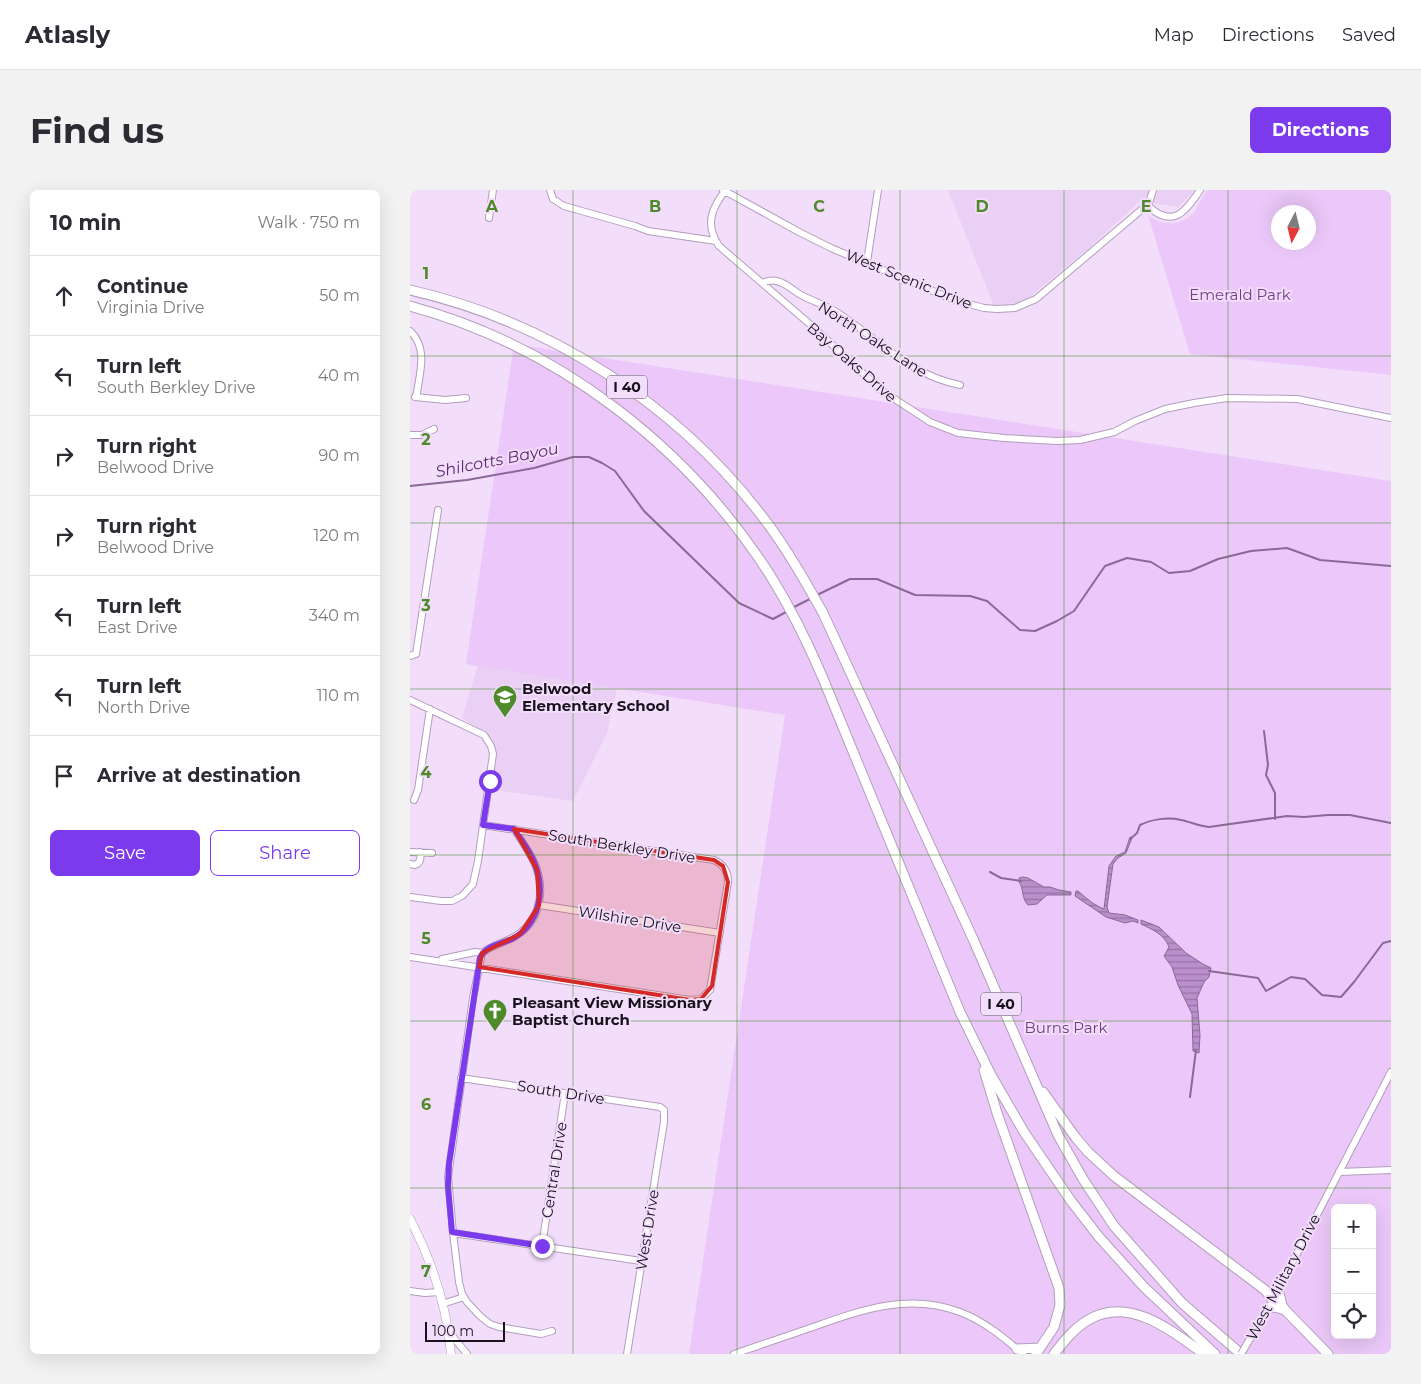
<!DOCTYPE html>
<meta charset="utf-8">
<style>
body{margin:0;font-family:Montserrat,sans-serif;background:#f2f2f3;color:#2b2b33}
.controls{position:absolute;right:15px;bottom:15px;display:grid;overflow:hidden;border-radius:8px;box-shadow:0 5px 20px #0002}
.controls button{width:45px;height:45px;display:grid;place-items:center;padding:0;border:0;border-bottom:1px solid #e1e1e2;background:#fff;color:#2b2b33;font:25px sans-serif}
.compass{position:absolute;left:861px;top:15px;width:45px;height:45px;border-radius:50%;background:#fff;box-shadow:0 5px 20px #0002;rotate:187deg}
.scale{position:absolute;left:15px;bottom:12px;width:80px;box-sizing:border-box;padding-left:5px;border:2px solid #19111c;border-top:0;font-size:14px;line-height:18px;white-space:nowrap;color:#19111c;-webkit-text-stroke:4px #f2ddfb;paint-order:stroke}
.stop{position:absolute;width:15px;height:15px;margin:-11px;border:4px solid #7c3aed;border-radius:50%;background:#fff}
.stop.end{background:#7c3aed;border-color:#fff;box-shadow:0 1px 5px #0008}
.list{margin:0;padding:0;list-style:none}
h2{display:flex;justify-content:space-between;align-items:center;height:65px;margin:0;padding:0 20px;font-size:21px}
h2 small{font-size:16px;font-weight:400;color:#7c7c81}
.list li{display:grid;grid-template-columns:32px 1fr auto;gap:15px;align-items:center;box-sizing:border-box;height:80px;padding:0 20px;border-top:1px solid #e1e1e2}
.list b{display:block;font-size:19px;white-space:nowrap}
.list p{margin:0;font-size:16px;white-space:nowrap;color:#7c7c81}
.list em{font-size:16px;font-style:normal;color:#7c7c81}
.actions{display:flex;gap:10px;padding:15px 20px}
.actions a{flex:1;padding:11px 0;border:1px solid #7c3aed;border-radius:8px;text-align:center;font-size:18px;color:#7c3aed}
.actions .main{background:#7c3aed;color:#fff}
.icon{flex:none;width:28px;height:28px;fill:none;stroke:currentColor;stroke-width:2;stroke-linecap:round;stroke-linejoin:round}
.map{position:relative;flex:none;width:981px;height:1164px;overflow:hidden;border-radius:8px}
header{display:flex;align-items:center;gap:30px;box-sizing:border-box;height:70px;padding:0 25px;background:#fff;border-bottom:1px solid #e1e1e2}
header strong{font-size:24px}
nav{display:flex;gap:28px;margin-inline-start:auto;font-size:18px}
.intro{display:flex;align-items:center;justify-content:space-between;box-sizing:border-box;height:120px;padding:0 30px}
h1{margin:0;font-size:35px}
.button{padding:12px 22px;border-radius:8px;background:#7c3aed;color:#fff;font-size:18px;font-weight:700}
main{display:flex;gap:30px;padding:0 30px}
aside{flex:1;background:#fff;border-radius:8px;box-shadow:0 5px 20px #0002}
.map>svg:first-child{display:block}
</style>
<header>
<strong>Atlasly</strong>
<nav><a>Map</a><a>Directions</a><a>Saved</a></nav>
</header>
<div class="intro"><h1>Find us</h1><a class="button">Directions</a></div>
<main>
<aside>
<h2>10 min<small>Walk · 750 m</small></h2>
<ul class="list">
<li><svg class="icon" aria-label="ahead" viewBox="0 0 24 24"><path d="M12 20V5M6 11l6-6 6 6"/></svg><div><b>Continue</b><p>Virginia Drive</p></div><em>50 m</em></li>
<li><svg class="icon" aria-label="left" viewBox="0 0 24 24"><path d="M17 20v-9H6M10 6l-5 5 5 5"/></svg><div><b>Turn left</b><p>South Berkley Drive</p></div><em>40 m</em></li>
<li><svg class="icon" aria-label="right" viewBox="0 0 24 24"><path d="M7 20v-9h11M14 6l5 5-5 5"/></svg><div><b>Turn right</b><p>Belwood Drive</p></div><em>90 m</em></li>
<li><svg class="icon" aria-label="right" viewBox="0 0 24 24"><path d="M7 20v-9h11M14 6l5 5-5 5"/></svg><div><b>Turn right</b><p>Belwood Drive</p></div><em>120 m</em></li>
<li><svg class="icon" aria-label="left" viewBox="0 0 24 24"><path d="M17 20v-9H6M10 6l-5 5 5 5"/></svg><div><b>Turn left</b><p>East Drive</p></div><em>340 m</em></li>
<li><svg class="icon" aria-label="left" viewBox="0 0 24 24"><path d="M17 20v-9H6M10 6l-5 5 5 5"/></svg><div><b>Turn left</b><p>North Drive</p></div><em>110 m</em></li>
<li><svg class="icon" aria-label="arrive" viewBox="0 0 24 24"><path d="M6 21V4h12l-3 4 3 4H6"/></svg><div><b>Arrive at destination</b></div></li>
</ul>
<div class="actions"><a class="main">Save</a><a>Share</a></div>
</aside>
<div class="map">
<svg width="981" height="1164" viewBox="0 0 981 1164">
<defs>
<pattern id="water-rules" width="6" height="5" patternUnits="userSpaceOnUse" patternTransform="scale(1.25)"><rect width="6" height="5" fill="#ba8fcc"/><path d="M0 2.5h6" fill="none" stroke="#9673a5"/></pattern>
</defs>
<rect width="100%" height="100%" fill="#f2ddfb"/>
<path fill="#e9d0f4" d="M 538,0 L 785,0 L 768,17 L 730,11 L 680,57 L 613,112 L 584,116 Z
M 71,465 L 208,493 L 197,543 L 163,611 L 86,600 L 83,549 L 52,528 Z"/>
<path fill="#ebc8f9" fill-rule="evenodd" d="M 797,0 L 981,0 L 981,185 L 780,164 L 738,25 C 752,37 773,36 785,21 C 789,14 792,7 797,0 ZM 868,22 L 898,22 L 898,52 L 868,52 Z
M 104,154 L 981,291 L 981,1164 L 279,1164 L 375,525 L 56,474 ZM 925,1018 L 962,1018 L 962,1145 L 925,1145 Z"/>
<path fill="url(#water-rules)" stroke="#8a6997" d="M 720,647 L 722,648 L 716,663 L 708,668 L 703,674 L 697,717 L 699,723 L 715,725 L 728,730 L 728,733 L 723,731 L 715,733 L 696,727 L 665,706 L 666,701 L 668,701 C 676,708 684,715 694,719 L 699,676 L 706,666 L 715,662 Z
M 613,687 L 618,688 L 634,697 L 640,697 L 649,700 L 661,702 L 661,705 L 637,705 L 627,714 L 618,715 C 611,708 614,698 609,692 L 609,688 Z
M 731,730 L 749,737 L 776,763 L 793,774 L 801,778 L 799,787 L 794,792 L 787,808 L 790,845 L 789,863 L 783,861 L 782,824 L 768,795 L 762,777 L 754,766 L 759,757 C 754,744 743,740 731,734 Z"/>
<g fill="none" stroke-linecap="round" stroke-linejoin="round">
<path stroke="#8a6997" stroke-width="2" d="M 0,296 L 57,290 L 124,278 L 163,267 L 179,267 L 192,273 L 205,281 L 234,321 L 329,413 L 363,429 L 378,421
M 407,405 L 440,389 L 467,389 L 505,405 L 560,406 L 577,411 L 610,440 L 625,441 L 647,431 L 664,421 L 695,376 L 717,368 L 741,372 L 759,383 L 780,381 L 808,369 L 841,361 L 877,358 L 910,370 L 981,376
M 382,418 L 400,409
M 854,541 L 858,575 L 856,585 L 865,603 L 865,629
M 720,649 L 727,643 L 730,635 C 742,629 758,627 771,630 C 781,632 789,636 799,637 L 877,626 L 894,627 L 918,625 L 940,625 L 981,633
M 580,682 L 591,688 L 611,691
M 799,781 L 848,788 L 856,801 L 881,787 L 895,789 L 912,805 L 931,807 L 944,792 L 973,753 L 981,751
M 780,907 L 786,860"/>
<defs>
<path id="minor" d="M 140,0 L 143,9 L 154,16 L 225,36 L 238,41 L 306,51
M 313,0 L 389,42 L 421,58 L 544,110 L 574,118 L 587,119 L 605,118 L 626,109 L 730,21 L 739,13 L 743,0
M 315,1 C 301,19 295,35 309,56 L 402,136 L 471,200 L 520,232 L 548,243 L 594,248 L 647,251 L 670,250 L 704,242 L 725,231 L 755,219 L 784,213 L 817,208 L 887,209 L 981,228
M 737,15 C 762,39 775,23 790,0
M 79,28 L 83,0
M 457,72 L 468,0
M 352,93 C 357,91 362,90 367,91 C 376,93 385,102 393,106 C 405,112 417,116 428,123 C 468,149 501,186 550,195
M 0,141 C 18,158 10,181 7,203 L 5,207
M 5,207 L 35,210 L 56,208
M 0,245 L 12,245 L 24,239
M 0,466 L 6,464 L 28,320
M 0,510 L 74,545 L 81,556 L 83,564 L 68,671 L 63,694 L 52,706 L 42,711 L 31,711 L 0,707
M 4,610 L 8,600 L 20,519
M 0,662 L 22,663
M 0,674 L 5,675 C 11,673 11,667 10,662
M 129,715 L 310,743
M 72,763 L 63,808 L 38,987 L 43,1043 L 49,1092 L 52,1104 L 57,1112 L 70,1126 L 80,1134 L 89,1137 L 131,1144 L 142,1141
M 0,767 L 280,810 L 291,809 L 300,800 L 318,692 C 318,681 313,674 304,670 L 73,635
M 32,769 L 65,762 L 72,763 C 83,754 99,752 110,743 C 132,727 135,696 124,672 C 119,661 111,650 104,639
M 51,888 L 250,917 L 254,920 L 254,932 L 217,1164
M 929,982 L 981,980
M 43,1043 L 231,1071
M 132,1056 L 155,903
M 0,1101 L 15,1103 L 29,1102
M 866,1104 L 981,882
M 32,1114 L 54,1107
M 39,1142 L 57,1164
M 844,1142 L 860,1115
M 324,1164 C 351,1155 379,1145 406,1136 C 454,1119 500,1103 550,1122 C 574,1131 594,1148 613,1164"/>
<path id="major" d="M 0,1029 C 22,1071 37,1117 41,1164"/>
<path id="highway" d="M 0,100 C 140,132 268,215 355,330 C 377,359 395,391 413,423 L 564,751 L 648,945 L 673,989 L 704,1036 L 772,1113 L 831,1164
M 0,116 C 148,156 278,257 360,385 C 380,417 397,451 412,486 L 550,822 L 581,885 L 614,942 L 661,1011 L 689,1047 L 734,1097 L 805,1164
M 574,880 L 587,923 L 649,1098 L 650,1115 L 644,1137 L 626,1164
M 633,902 L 666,948 L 678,962 L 704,986 L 855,1100 L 863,1110
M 868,1100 L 872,1115 L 875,1120 L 918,1164
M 858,1118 L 865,1117 L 875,1120
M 607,1159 L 630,1158
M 644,1164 C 654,1151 665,1137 680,1129 C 720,1106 763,1142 794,1164"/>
</defs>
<use href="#minor" stroke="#b29ebb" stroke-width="8"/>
<use href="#major" stroke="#b29ebb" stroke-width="9"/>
<use href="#highway" stroke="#b29ebb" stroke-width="11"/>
<use href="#minor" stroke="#fff" stroke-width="6"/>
<use href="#major" stroke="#fff" stroke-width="8"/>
<use href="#highway" stroke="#fff" stroke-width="9"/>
<defs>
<path id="minor-bridge" d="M 831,1164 L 844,1142"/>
</defs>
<use href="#minor-bridge" stroke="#b29ebb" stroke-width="8" stroke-linecap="butt"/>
<use href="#minor-bridge" stroke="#fff" stroke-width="6"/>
</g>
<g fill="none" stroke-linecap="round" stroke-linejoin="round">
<path stroke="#7c3aed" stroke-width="6" d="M 80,591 L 73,635 L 104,639 C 111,650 119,660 124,672 C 136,700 130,734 102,749 C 91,754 75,756 70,768 L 39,974 L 38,996 L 42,1042 L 132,1056"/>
</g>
<path fill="#d62828" fill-opacity="0.2" stroke="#d62828" stroke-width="4" stroke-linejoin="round" d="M 104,639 L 304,670 L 313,676 L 318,692 L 302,796 L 291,809 L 280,810 L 69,777 L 72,763 L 110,744 L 129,715 L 127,680 Z"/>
<path fill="none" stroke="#4e8a29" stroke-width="1" stroke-opacity="0.55" d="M 163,0 L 163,1164M 327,0 L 327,1164M 490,0 L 490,1164M 654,0 L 654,1164M 818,0 L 818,1164M 0,166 L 981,166M 0,333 L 981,333M 0,499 L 981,499M 0,665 L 981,665M 0,831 L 981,831M 0,998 L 981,998"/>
<defs>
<symbol id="school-pin" viewBox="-11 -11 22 30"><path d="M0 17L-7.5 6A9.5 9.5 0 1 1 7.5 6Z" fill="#4e8a29" stroke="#f2ddfb"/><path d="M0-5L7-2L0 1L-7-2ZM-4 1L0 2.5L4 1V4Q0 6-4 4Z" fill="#fff"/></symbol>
<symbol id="church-pin" viewBox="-11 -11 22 30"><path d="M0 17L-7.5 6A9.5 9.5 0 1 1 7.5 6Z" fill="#4e8a29" stroke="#f2ddfb"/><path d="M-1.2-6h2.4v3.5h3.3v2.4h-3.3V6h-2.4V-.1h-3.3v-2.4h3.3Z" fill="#fff"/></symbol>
</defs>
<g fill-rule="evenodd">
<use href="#school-pin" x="81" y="493" width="28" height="38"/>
<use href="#church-pin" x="71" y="807" width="28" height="38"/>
</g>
<g text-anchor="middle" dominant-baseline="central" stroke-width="4" stroke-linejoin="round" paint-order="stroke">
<g fill="#f2ddfb" stroke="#5a4e5f" stroke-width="1">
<rect x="197" y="185.5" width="40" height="23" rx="4"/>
<rect x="571" y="802.5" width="40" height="23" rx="4"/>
</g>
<g font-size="14" font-weight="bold" fill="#19111c">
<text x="217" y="197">I 40</text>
<text x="591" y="814">I 40</text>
</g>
<g font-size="15" fill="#19111c" stroke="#f2ddfb">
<text transform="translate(499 89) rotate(22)">West Scenic Drive</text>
<text transform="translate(463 149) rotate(33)">North Oaks Lane</text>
<text transform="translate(442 172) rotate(41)">Bay Oaks Drive</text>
<text transform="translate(212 656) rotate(9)">South Berkley Drive</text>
<text transform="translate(220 729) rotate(9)">Wilshire Drive</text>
<text transform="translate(151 902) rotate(9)">South Drive</text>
<text transform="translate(144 980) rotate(-81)">Central Drive</text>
<text transform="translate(237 1040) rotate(-81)">West Drive</text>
<text transform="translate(873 1087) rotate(-62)">West Military Drive</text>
</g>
<g font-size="15" fill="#723d86" stroke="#f2ddfb">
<text x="830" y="104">Emerald Park</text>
<text x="656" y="837">Burns Park</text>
</g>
<g font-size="15" font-weight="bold" fill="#19111c" stroke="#f2ddfb" text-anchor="start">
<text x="112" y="498">Belwood<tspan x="112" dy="17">Elementary School</tspan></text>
<text x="102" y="812">Pleasant View Missionary<tspan x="102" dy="17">Baptist Church</tspan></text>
</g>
<g font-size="16" font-style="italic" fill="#5d2770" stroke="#f2ddfb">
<text transform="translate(87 270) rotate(-11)">Shilcotts Bayou</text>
</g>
</g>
<g font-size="16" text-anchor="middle" font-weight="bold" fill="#4e8a29" stroke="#f2ddfb" stroke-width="4" stroke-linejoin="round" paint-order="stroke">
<text x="82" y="22">A</text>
<text x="245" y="22">B</text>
<text x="409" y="22">C</text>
<text x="572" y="22">D</text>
<text x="736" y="22">E</text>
<text x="16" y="89">1</text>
<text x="16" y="255">2</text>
<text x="16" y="421">3</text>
<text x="16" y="588">4</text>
<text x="16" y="754">5</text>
<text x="16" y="920">6</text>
<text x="16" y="1087">7</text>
</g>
</svg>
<div class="controls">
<button>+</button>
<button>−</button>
<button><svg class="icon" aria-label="locate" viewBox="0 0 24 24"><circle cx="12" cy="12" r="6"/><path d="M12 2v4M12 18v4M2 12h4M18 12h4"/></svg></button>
</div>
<svg class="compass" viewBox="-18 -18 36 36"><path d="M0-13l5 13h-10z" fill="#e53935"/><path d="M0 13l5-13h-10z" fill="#7c7c81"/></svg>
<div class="scale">100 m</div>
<div class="stop" style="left:80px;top:591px"></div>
<div class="stop end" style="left:132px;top:1056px"></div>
</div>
</main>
